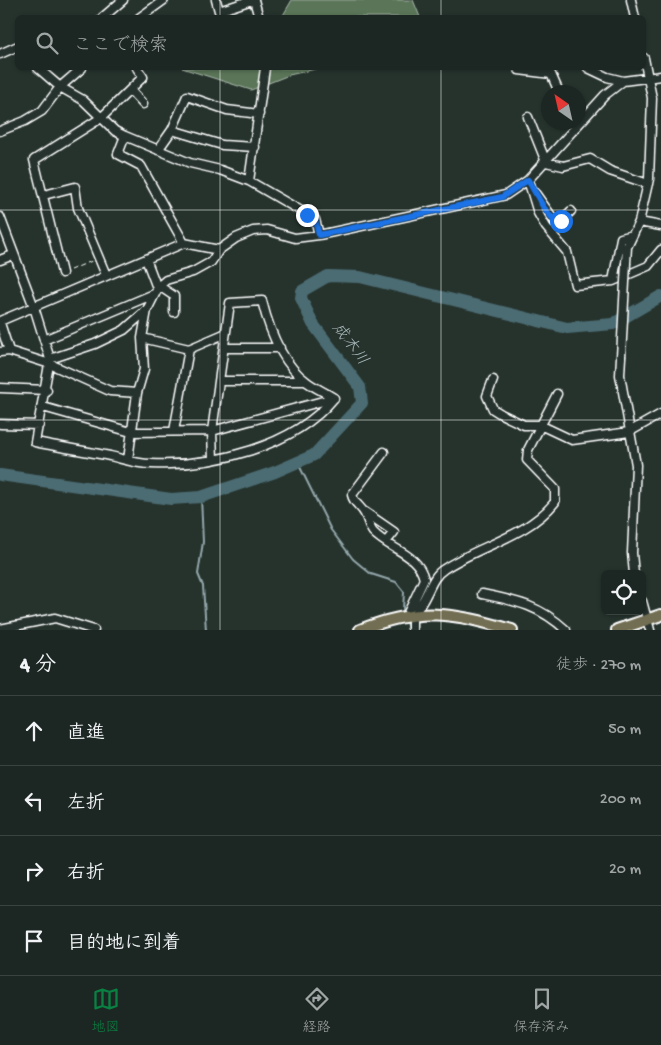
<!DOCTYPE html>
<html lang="ja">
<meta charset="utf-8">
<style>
body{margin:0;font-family:"Gochi Hand","Klee One",sans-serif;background:#29322f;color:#f1f3f6}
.controls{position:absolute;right:15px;bottom:15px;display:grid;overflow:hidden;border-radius:8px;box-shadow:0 1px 4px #0004}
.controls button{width:45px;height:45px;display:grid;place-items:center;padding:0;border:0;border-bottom:1px solid #3a4340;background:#1c2622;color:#f1f3f6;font:25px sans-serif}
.compass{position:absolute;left:541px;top:85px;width:45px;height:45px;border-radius:50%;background:#1c2622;box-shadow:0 1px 4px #0004;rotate:326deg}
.stop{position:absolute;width:15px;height:15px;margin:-11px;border:4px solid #1a73e8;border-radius:50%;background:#fff}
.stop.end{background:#1a73e8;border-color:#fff;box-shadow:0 1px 5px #0008}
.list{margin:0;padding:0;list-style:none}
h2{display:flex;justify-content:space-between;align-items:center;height:65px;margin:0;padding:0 20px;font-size:21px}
h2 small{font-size:16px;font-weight:400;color:#a0a5a5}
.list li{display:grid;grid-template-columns:32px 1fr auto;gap:15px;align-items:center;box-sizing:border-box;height:70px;padding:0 20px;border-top:1px solid #3a4340}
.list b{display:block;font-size:19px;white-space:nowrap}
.list em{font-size:16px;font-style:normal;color:#a0a5a5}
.icon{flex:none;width:28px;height:28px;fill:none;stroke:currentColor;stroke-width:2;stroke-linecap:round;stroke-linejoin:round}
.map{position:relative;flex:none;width:661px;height:630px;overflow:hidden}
.search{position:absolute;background:#1c2622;box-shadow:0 1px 4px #0004;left:15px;right:15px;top:15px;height:55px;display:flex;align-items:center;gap:12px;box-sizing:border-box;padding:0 18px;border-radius:8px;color:#a0a5a5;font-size:19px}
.sheet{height:345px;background:#1c2622}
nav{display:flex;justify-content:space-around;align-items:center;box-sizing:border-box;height:70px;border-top:1px solid #3a4340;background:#1c2622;font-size:14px;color:#a0a5a5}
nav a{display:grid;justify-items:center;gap:2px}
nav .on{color:#0b8043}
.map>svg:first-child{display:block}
</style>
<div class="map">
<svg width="661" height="630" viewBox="0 0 661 630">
<rect width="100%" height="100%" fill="#26332d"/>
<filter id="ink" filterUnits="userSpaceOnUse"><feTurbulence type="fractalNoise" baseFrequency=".02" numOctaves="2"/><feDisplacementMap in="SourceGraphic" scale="10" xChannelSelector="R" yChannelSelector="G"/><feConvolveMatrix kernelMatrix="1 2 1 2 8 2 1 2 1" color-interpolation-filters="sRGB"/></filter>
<g filter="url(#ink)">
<path fill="#5a7459" stroke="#acbaac" d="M 292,0 L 413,0 L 420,17 L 282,17 Z
M 182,68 L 320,68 L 289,75 L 251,90 Z"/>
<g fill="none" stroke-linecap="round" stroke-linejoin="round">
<path stroke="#94a7ab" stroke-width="2" d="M 298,463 L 331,530 L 353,559 L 371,574 L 396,582 L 404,592 L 403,610
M 201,497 L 203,542 L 198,574 L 203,586 L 206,630
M 406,622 L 408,630"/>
<path stroke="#4c6c73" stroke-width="12" d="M 0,475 L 171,499 L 201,497 L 275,472 L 314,455 L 362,403 L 360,387 L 313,324 L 301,298 L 302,291 L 328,276 L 360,277 L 567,328 L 613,324 L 661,296"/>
<defs>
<path id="minor" d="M 216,0 L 219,11 L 252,0
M 254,0 L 259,18
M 631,0 L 635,18
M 102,18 L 123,0
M 139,18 L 164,0
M 0,54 L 18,46
M 38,68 L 60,87 L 83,100 L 115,131 L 125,136 L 190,163 L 220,170 L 249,181 L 315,219 L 319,235
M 518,68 L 519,70 L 551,74 L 559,92
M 588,68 L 607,77 L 623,81
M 130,90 L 143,104
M 528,117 L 546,162 L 563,166 L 590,159 L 610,171 L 648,184
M 172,130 L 222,145 L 255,147
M 0,131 L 25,121 L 42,111 L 60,87 L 82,68
M 125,136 L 118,154 L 141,166 L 184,243
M 158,150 L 172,130 L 187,96 L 227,110 L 259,114
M 528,180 L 538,213 L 546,227 L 567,252 L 575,285 L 613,281 L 621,238 L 633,235
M 249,181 L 265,68
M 535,193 L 555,221 L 561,221 L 571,211
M 44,195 L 75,187 L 78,208 L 106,275
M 0,217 L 34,307 L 50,359 L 35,442 C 60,447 85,451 110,456 C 123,459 137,464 151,464 C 212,467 294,447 334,398
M 639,222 L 661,226
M 146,259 L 157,288
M 0,260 L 13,255
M 626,263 L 627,247 L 639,222 L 649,179 L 652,98 L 644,58
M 62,273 L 34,160 L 101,118 L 143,77 L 137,68
M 613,281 L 648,266 L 661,250
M 159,286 L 174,296 L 174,312
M 0,321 L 184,243 L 219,250
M 0,323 L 9,351
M 142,338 L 189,349 L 224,334
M 44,340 L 154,294
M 224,348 L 280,348
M 0,352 L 9,351 L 50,364 L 110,391 L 137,393
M 621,357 L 620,375 L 636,465 L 632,553 L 634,574
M 50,359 L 95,344 L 124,330 L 147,310
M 493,380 L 487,396 L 493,409 L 501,414 L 524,425 L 540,425 L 572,440 L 629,432 L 661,414
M 219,381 L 305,381
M 0,388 L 47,390
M 43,407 L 131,432 L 212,431 L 334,398
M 0,424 L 39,425
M 174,431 L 189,349
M 384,452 L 352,495 C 354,504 361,506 365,514 C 368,520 369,527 373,532 C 390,550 418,553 424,579 L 407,615
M 128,460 L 137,393 L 144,369 L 142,338 L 147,310 L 159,286 L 166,280 L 193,272 L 211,262 L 219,250 L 236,238 L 253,231 L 267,230 L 295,238 L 319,235 L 506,195 L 528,180 L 605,95 L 623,81 L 661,76
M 213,460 L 212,431 L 230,303 L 262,301 C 269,329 282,364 307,382 C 315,388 325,392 334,398
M 365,512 L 394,532 L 386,542
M 482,594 C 516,601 539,605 566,630
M 642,601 L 650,630
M 0,629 L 55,618 L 94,630
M 412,630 L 412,615 C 428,601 429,578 444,569 C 480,545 527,537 555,502 L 555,489 L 527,460 L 528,450 L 557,394"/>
<path id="major" d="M 360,630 C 420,606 453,613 512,630
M 617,630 L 661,615"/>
</defs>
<use href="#minor" stroke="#fff" stroke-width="11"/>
<use href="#major" stroke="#fff" stroke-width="14"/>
<path stroke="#fff" stroke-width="1" stroke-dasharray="5 4" stroke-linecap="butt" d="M 70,270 L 92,261"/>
<use href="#minor" stroke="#26332d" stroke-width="8"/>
<use href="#major" stroke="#726e52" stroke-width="10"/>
<defs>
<path id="minor-bridge" d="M 621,357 L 626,263"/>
</defs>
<use href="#minor-bridge" stroke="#fff" stroke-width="11" stroke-linecap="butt"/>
<use href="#minor-bridge" stroke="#26332d" stroke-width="8"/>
</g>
</g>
<g fill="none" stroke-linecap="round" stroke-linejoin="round" filter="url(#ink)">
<path stroke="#1a73e8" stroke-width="6" d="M 307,215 L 315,219 L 319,235 L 502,197 L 528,180 L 544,208 L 555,221 L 561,221"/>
</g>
<path fill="none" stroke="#fff" stroke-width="1" stroke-opacity="0.55" d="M 220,0 L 220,18M 441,0 L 441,18M 220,68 L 220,630M 441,68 L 441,630M 0,210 L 661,210M 0,420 L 661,420"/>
<g text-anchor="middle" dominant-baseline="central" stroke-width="4" stroke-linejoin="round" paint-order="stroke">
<g font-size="16" font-style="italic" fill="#aebdc0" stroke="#26332d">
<text transform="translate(349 345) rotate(53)">成木川</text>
</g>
</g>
</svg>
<div class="controls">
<button><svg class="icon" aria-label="locate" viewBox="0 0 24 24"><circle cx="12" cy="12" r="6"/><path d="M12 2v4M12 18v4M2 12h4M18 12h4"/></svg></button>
</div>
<svg class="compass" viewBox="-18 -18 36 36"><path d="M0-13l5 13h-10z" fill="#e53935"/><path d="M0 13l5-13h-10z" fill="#a0a5a5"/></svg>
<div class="stop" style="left:561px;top:221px"></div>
<div class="stop end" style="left:307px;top:215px"></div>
<div class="search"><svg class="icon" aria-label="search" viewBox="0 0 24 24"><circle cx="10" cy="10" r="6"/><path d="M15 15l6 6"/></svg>ここで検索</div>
</div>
<section class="sheet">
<h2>4 分<small>徒歩 · 270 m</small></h2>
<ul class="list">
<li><svg class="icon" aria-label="ahead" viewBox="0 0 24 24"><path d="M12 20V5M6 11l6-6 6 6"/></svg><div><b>直進</b></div><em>50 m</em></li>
<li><svg class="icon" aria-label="left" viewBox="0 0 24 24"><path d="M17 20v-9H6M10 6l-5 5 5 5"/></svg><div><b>左折</b></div><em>200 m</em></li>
<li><svg class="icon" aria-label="right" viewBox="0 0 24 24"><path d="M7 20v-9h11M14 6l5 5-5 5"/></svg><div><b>右折</b></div><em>20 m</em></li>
<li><svg class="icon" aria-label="arrive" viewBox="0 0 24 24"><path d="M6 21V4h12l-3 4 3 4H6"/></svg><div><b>目的地に到着</b></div></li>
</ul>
</section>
<nav>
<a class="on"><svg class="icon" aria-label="map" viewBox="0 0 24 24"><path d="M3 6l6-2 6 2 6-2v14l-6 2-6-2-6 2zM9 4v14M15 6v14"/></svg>地図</a>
<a><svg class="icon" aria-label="directions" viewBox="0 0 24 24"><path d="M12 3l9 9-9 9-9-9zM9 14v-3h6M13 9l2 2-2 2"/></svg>経路</a>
<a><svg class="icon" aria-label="saved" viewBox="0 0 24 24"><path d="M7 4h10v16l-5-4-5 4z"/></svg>保存済み</a>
</nav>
